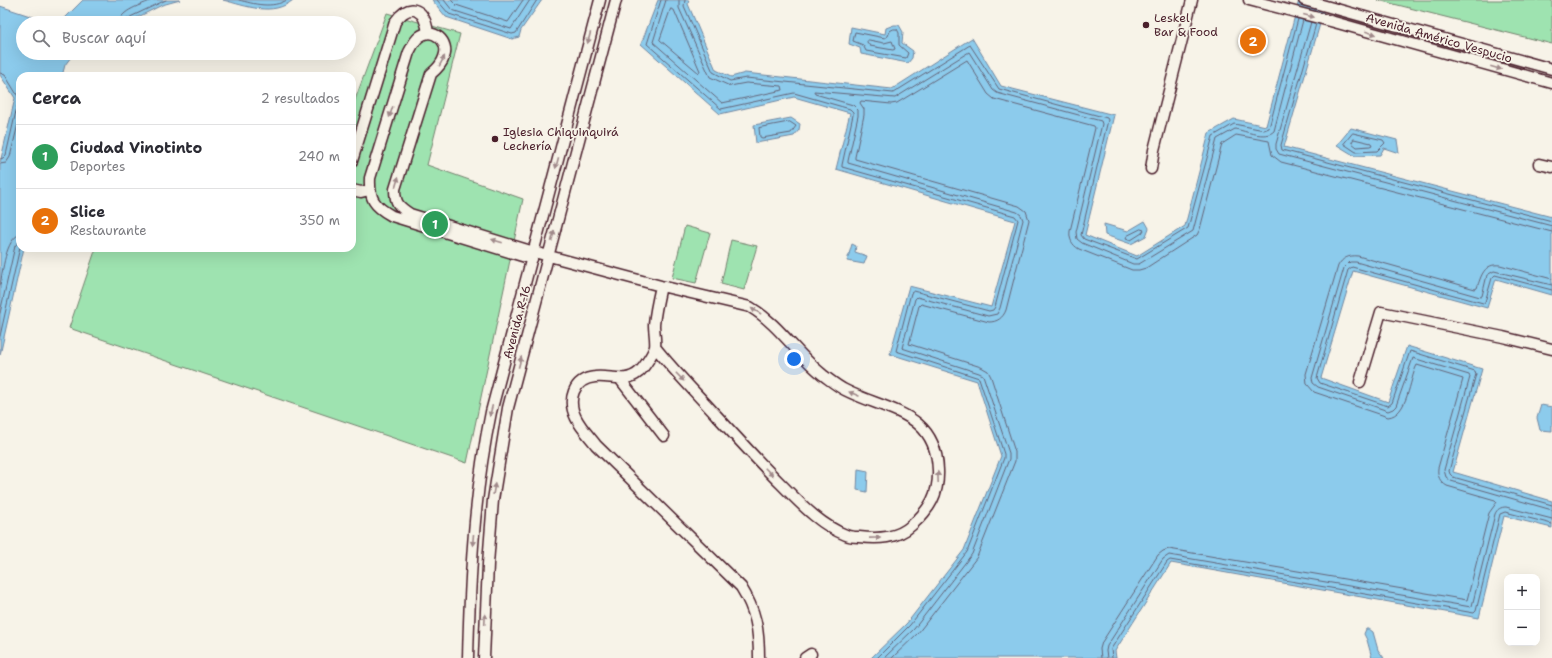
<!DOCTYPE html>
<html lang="es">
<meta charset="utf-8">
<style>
body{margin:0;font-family:"Shantell Sans",sans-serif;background:#f2f2f3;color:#2b2b33}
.controls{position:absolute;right:12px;bottom:12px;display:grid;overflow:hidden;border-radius:8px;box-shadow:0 4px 16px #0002}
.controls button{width:36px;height:36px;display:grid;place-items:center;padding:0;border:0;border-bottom:1px solid #e1e1e2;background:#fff;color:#2b2b33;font:20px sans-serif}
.you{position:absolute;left:794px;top:359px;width:14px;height:14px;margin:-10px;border:3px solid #fff;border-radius:50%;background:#1a73e8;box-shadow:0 0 0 6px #1a73e833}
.badge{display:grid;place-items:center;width:26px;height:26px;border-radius:50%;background:#4a1f2b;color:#fff;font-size:13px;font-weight:700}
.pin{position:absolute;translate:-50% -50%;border:2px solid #fff;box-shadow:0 1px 4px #0006}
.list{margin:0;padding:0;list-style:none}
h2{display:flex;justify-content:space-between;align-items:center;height:52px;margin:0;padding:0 16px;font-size:17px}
h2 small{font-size:13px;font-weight:400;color:#7c7c81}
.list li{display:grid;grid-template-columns:26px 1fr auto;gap:12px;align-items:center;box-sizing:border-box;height:64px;padding:0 16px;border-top:1px solid #e1e1e2}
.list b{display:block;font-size:15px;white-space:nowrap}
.list p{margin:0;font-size:13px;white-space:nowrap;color:#7c7c81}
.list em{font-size:13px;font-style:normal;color:#7c7c81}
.icon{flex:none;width:22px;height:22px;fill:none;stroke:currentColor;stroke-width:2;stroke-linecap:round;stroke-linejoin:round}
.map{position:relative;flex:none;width:1552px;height:658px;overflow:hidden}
.search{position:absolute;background:#fff;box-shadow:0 4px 16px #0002;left:16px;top:16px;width:340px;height:44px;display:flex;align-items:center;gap:10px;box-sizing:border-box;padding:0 14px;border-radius:22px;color:#7c7c81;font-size:15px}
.panel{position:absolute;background:#fff;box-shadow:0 4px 16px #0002;left:16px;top:72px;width:340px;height:180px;border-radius:12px}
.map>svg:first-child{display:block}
</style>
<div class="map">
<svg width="1552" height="658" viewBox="0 0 1552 658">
<rect width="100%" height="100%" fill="#f7f3e8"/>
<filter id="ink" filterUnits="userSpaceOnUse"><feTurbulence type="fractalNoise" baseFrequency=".025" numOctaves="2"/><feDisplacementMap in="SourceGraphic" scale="8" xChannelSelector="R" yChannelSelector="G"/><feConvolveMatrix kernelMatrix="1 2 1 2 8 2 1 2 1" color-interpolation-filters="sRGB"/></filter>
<g filter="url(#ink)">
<path fill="#9ee3b0" stroke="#74816e" d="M 1378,0 L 1552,0 L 1552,44 Z
M 387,13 L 460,34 L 427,165 L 523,199 L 467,463 L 69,328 L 96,248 L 352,248 L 352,108 Z
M 685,226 L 710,233 L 696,283 L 672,278 Z
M 731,240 L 757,246 L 744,290 L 721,284 Z"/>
<path fill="#8ccbec" stroke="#72869f" d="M 83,0 L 180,0 L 162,5 L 126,23 L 23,23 L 23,53 L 74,53 L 65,65 L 62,76 L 20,76 L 20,248 L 24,248 L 0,355 L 0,163 L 15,98 L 0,75 L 0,6 L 48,22 L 60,23 Z
M 223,0 L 293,0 C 273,17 246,6 223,0 Z
M 432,0 L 542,0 L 521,30 L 519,37 L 512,39 L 446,17 Z
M 658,0 L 689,0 L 688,4 L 716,70 L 731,77 L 745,73 L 892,89 L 972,38 L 1001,86 L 1114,115 L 1085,235 L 1137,256 L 1185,226 L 1209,133 L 1234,119 L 1266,126 L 1299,0 L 1327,0 L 1284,147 L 1552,217 L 1552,295 L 1496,279 L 1487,308 L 1353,271 L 1321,378 L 1388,402 L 1407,346 L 1482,369 L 1453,472 L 1552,501 L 1552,528 L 1504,516 L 1479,618 L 1171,563 L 1115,651 L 1116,658 L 871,658 L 907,623 L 964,550 L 1001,456 L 977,381 L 890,354 L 909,286 L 991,307 L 1015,221 L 836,169 L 850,113 L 794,97 L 720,114 L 641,44 Z
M 894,25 L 899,25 L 903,32 L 902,43 L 913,51 L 912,58 L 908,63 L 861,54 L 860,48 L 849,44 L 851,27 L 885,34 L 886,28 Z
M 791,118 L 800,124 L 799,130 L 794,136 L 756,143 L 754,125 Z
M 1351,128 L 1397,140 L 1399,153 L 1384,148 L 1380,155 L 1355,156 L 1337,145 Z
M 1145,221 L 1149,228 L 1146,236 L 1131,244 L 1105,235 L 1104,224 L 1128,231 Z
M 852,244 L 856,246 L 855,252 L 867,256 L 864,264 L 847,261 Z
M 1541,405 L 1552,407 L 1552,431 L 1540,430 L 1537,418 Z
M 858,469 L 868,471 L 867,492 L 857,490 Z
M 1366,629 L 1369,629 L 1373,632 L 1378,650 L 1384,658 L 1372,658 L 1367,640 L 1364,634 Z"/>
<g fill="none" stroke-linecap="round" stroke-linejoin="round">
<path stroke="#646478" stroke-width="1" d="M 239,0 C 254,4 272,9 287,0
M 437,0 L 449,14 L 512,34 L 516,33 L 537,0
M 444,0 L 452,10 L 511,29 L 530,0
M 451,0 L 456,5 L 508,22 L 523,0
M 661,0 L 647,44 L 721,109 L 794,93 L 850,109 L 853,112 L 853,115 L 842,165 L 842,167 L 1015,216 L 1018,220 L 995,307 L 993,310 L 989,311 L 914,291 L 911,293 L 896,351 L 979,378 L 1004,454 L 1004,458 L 967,552 L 910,625 L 877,658
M 666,0 L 653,42 L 722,103 L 783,90 L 782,86 L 746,83 L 730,86 L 710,77 L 679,8 L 679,0
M 685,0 L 684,6 L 713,72 L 730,81 L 746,78 L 893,93 L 970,45 L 999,89 L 1107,118 L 1108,120 L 1081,235 L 1084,239 L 1137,259 L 1188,228 L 1213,136 L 1234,124 L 1264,130 L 1269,128 L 1298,19
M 671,9 L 674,10 L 700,71 L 699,73 L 660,40 Z
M 1311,22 L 1276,144 L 1276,149 L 1279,154 L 1552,226
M 119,23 C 120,10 142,5 152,0
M 124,23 L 126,19 L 166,0
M 1316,24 L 1281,145 L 1282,150 L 1552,221
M 894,29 L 897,29 L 899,33 L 899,45 L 908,53 L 906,58 L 866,51 L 863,45 L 853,41 L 855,32 L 885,38 L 888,36 L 890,31 Z
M 869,40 L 884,43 L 892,41 L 895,49 L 893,50 L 870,46 L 867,42 Z
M 0,73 L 5,75 L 19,98 L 6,155 L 3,158 L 0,159
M 790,122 L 796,126 L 791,133 L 762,138 L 760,137 L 759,128 Z
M 1353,133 L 1383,140 L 1385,143 L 1377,151 L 1356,152 L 1344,144 Z
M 1354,139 L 1371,143 L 1372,145 L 1370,146 L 1357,147 L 1352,143 Z
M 0,164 L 6,163 L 10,157 L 20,116
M 1141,229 L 1144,230 L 1142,233 L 1131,240 L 1126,238 L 1127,236 Z
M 0,285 C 3,271 5,240 20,234
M 1552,285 L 1494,271 L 1487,275 L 1482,296 L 1480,297 L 1356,262 L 1350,262 L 1344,268 L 1312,378 L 1313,383 L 1318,387 L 1388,411 L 1393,409 L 1396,406 L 1413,358 L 1469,375 L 1470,377 L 1444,470 L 1446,477 L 1451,481 L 1552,510
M 1552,290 L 1495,275 L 1492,278 L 1485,302 L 1483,303 L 1352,267 L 1348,270 L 1317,378 L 1320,383 L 1388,406 L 1392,403 L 1410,351 L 1475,371 L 1476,374 L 1449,471 L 1450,474 L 1453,477 L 1552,505
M 0,313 L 15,246 L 20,240
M 0,336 L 20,247
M 884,658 L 914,629 L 972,554 L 1009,459 L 1009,453 L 983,375 L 979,373 L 902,348 L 915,299 L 917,297 L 988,316 L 997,314 L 1000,308 L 1023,220 L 1021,215 L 1017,212 L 848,163 L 848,161 L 858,116 L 858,110 L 853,105 L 815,94 L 814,91 L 895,98 L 969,52 L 993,90 L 997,93 L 1101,121 L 1102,124 L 1076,232 L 1077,239 L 1082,243 L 1133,264 L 1139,264 L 1193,231 L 1217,139 L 1235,129 C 1246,131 1265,140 1274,131 L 1303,20
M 892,658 L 918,633 L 977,557 L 1015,461 L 1015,452 L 991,377 L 988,371 L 981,367 L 909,344 L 919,306 L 921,304 L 989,322 C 997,322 1003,318 1006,310 L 1029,220 L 1026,211 L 1019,206 L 855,159 L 855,157 L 864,115 L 864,109 L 860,103 L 861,101 L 891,104 L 897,103 L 967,60 L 988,94 L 994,99 L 1094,126 L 1095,128 L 1070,231 C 1069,239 1072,245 1079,249 L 1132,270 L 1139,270 L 1146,268 L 1197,235 L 1200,229 L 1222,144 L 1236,135 L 1269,141 L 1272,155 L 1281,162 L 1552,232
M 1101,658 L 1100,649 L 1102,642 L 1158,555 L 1163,551 L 1169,549 L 1467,600 L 1489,513 L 1497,502 L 1495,500 L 1447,486 C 1440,482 1437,476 1438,468 L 1463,379 L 1417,365 C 1409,380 1408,415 1388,417 L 1314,392 L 1307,384 L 1306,374 L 1338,266 C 1342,258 1349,255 1358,256 L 1475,289 L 1477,288 C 1481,276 1484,263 1500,265 L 1552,279
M 1107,658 L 1106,651 L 1107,646 L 1163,559 L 1169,555 L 1471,607 L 1472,606 L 1495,514 C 1497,509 1501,507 1506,507 L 1552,519
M 1112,658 L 1111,649 L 1167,562 L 1170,560 L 1474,613 L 1476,611 L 1500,514 L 1505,512 L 1552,524"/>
<defs>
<path id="minor" d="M 1249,0 L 1334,22 L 1552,83
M 1304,0 L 1552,69
M 352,161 L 395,22 C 411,0 425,10 428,33
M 1539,164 L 1552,167
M 1151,169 L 1154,150 L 1192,0
M 352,190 L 361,192 L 369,190
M 532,259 L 392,216 C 374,206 369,199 370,178 L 409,52 C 412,47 414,41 419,37 C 433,26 450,42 444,57 C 442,64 437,69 431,74 L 395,189 C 395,203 398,206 410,214 L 534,252 L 661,286 L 750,307 C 779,324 797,355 823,375 C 830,380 837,386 845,390 C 886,411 936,411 938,470 C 939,494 930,509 912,525 C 897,539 878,539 859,537 C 855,537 850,537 846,535 C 820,525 800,503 781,484 C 759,462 738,439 717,416 C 696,393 674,371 655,347
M 661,286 C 658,299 655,312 654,325 C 654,332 656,340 655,347 C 653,353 644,368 639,372 C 625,384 610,375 595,377 C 573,379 567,400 576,418 C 581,428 590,437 596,445 L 741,587 C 756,611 759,630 759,658
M 620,379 L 664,436
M 1360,382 L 1381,312 L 1503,337 L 1552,349
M 468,658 C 470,575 474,493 491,412 L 600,0
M 484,658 L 488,564 L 493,500 L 508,408 L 616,0
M 805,658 L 811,654"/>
</defs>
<use href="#minor" stroke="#4a1f2b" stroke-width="13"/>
<use href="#minor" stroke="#f7f3e8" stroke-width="10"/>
</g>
<defs><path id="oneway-solid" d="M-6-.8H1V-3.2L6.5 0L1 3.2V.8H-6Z"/></defs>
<g fill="#a0898a">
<use href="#oneway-solid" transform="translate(1309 16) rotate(14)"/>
<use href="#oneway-solid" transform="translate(1371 33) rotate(16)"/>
<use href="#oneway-solid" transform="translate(589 38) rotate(105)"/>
<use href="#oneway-solid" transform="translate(442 61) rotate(-62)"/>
<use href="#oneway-solid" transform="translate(1496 68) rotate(16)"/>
<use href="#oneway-solid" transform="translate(391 112) rotate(108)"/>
<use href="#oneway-solid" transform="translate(557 163) rotate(105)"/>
<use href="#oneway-solid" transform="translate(397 182) rotate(-73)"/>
<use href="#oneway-solid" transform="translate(553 236) rotate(-75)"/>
<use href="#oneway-solid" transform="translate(497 241) rotate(-163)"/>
<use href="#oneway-solid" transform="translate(756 311) rotate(-150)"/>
<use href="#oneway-solid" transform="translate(520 362) rotate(-75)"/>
<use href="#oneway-solid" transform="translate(680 377) rotate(46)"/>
<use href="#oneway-solid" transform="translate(854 394) rotate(-157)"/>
<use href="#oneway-solid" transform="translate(491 411) rotate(104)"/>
<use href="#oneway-solid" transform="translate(769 472) rotate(45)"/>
<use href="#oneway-solid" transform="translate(938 477) rotate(-92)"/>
<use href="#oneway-solid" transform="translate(494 489) rotate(-81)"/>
<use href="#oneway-solid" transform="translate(875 538) rotate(-1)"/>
<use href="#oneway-solid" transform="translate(473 540) rotate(95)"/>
<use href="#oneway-solid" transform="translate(485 619) rotate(-87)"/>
</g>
</g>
<g fill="#4a1f2b" stroke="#f7f3e8" stroke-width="1.5">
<circle cx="1146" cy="25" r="4"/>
<circle cx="495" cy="139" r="4"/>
</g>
<g text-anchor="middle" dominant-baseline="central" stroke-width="3.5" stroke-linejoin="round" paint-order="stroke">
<g font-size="12" fill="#4a1f2b" stroke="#f7f3e8" text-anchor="start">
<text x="1154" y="18">Leskel<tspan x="1154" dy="14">Bar &amp; Food</tspan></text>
<text x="503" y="132">Iglesia Chiquinquirá<tspan x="503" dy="14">Lechería</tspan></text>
</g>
<g font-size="12" fill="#4a1f2b" stroke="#f7f3e8">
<text transform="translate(1439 38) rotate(16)">Avenida Américo Vespucio</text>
<text transform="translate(517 322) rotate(-75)">Avenida R-16</text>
</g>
</g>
</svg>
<div class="controls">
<button>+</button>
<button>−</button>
</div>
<div class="you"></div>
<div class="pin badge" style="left:435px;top:224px;background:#2e9e5b">1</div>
<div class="pin badge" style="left:1253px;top:41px;background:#e8710a">2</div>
<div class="search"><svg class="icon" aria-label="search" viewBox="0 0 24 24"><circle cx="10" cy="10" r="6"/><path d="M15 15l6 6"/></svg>Buscar aquí</div>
<section class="panel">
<h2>Cerca<small>2 resultados</small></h2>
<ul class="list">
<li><span class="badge" style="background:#2e9e5b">1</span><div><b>Ciudad Vinotinto</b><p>Deportes</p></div><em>240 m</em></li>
<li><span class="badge" style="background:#e8710a">2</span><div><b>Slice</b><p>Restaurante</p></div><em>350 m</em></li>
</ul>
</section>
</div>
